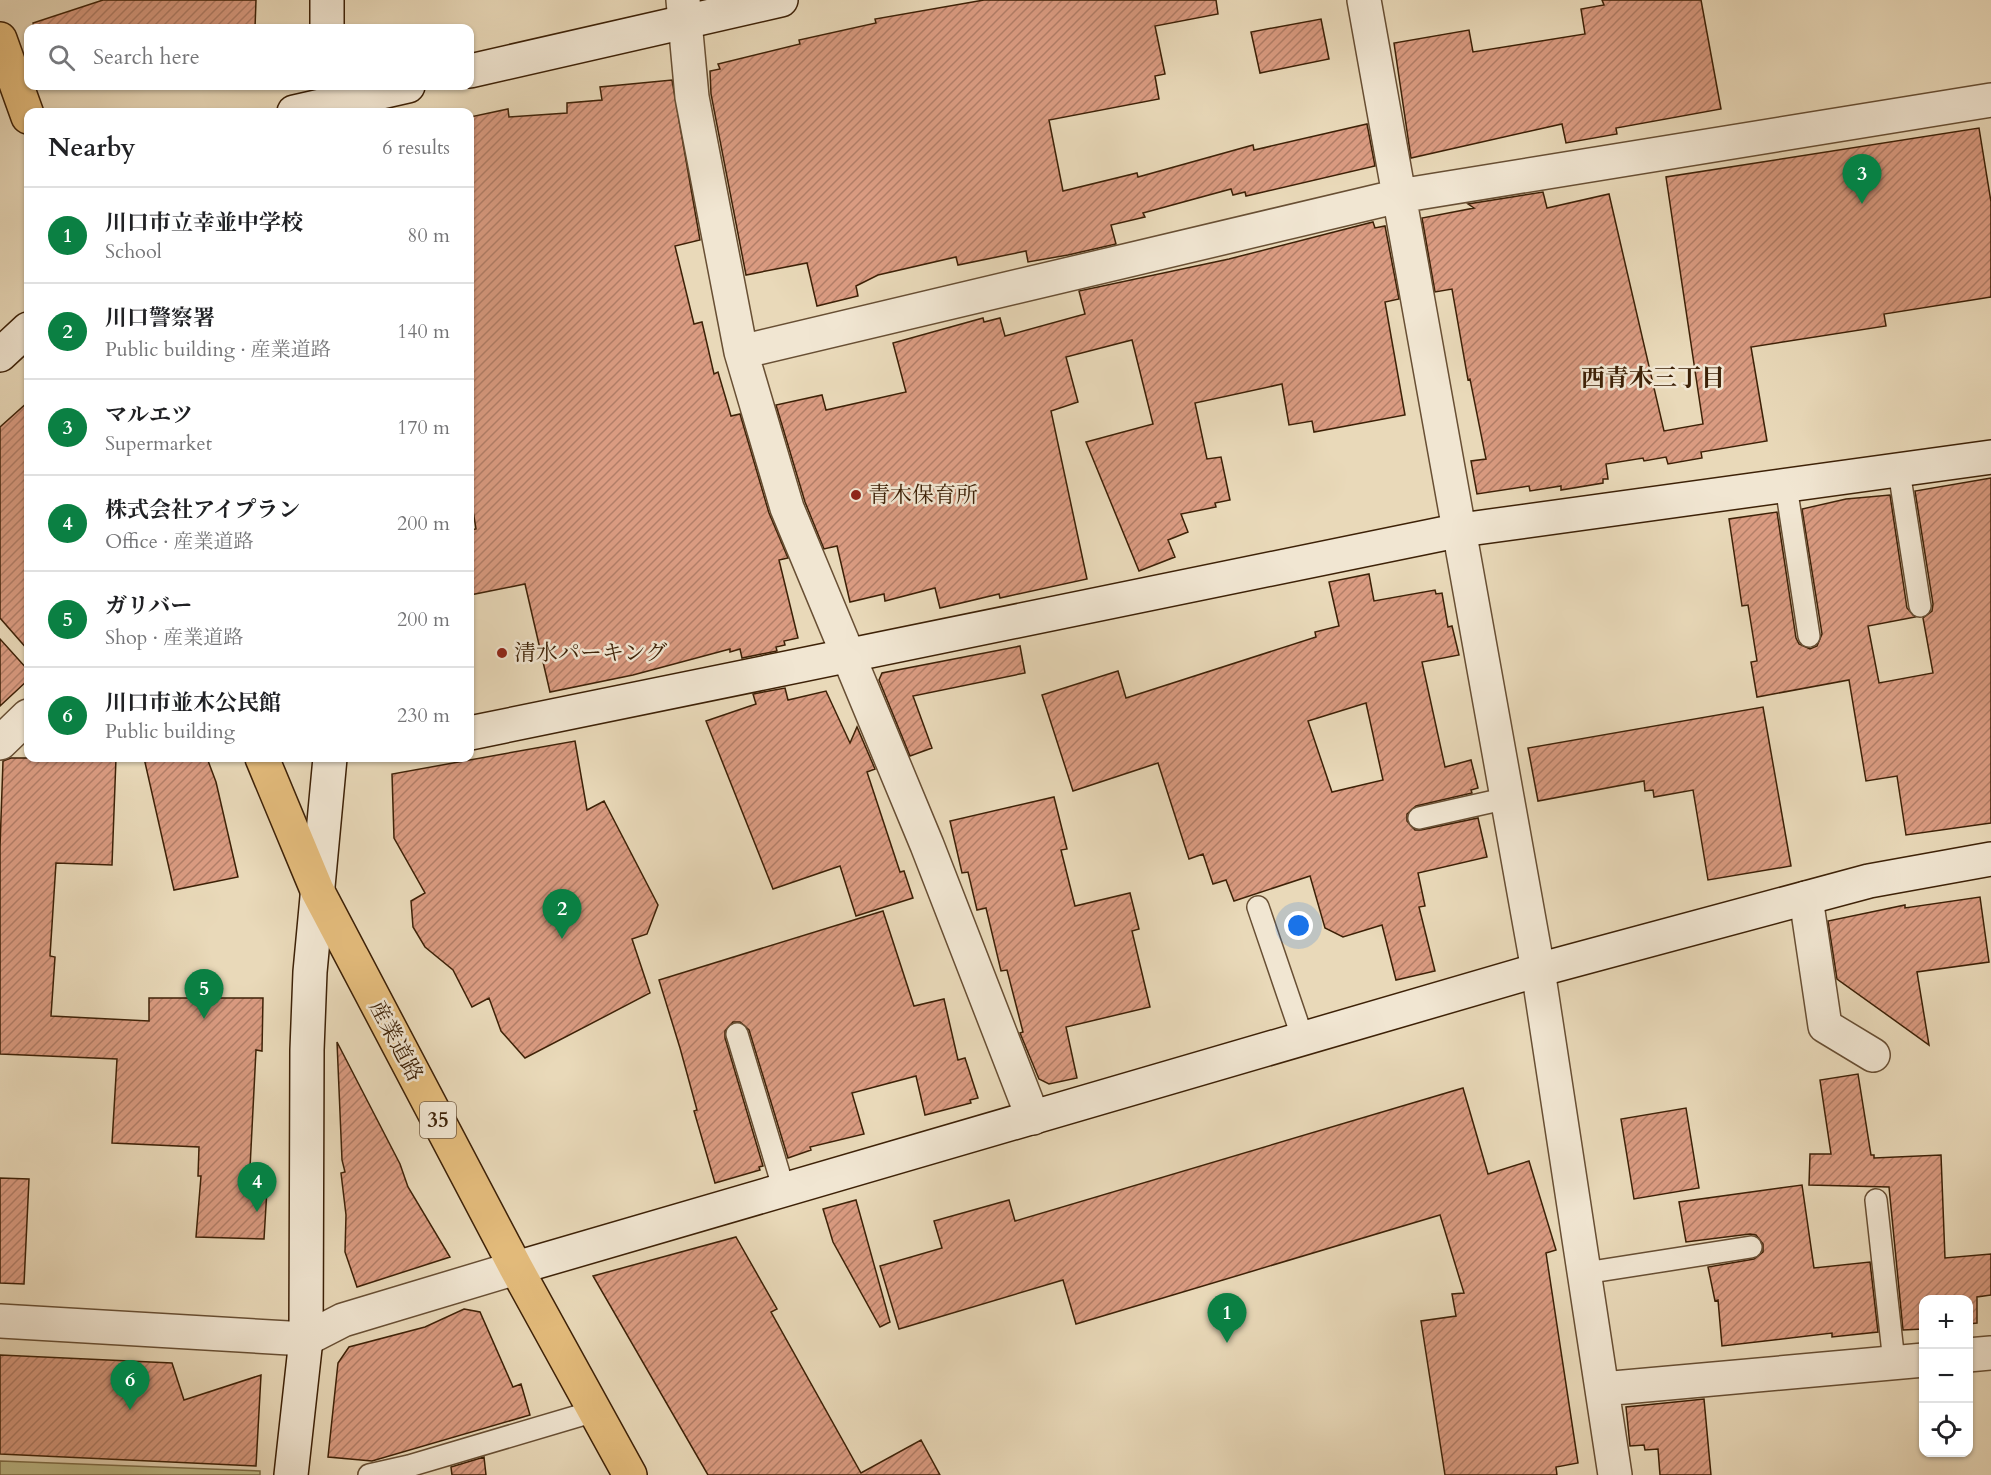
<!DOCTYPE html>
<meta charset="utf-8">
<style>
body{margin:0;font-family:Cardo,"Noto Serif JP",serif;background:#f6f6f6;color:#202124}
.controls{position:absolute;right:18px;bottom:18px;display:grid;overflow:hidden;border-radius:12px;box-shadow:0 2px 4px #0004}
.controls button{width:54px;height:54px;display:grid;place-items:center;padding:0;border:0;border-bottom:2px solid #e0e0e0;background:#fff;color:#202124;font:30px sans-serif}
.you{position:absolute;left:1299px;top:926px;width:21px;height:21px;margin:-15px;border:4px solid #fff;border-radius:50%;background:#1a73e8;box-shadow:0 0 0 9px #1a73e833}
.badge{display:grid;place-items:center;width:39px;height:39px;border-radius:50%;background:#0b8043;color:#fff;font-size:20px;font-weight:700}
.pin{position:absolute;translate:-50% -50px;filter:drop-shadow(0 2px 3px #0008)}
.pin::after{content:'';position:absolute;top:32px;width:21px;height:18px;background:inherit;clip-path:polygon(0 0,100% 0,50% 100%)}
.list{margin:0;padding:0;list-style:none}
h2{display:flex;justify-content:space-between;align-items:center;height:78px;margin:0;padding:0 24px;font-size:26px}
h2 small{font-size:20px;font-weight:400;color:#757577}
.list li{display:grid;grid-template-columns:39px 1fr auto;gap:18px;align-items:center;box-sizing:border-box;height:96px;padding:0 24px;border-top:2px solid #e0e0e0}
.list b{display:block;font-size:22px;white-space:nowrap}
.list p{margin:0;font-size:20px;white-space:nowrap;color:#757577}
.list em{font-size:20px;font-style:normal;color:#757577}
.icon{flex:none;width:33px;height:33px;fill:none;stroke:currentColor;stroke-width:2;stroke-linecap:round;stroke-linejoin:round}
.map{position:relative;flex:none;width:1991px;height:1475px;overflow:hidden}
.search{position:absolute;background:#fff;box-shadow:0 2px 4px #0004;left:24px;top:24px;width:450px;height:66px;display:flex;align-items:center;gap:15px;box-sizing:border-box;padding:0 21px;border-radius:12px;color:#757577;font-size:22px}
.panel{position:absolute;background:#fff;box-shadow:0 2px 4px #0004;left:24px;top:108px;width:450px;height:654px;border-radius:12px}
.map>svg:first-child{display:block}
</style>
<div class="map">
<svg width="1991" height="1475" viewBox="0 0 1991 1475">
<defs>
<pattern id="building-hatch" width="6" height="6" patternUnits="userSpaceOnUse" patternTransform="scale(1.5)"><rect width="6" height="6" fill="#da9b81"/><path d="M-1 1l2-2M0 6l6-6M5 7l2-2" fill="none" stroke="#b27e68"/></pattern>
</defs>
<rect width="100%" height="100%" fill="#e9d9b9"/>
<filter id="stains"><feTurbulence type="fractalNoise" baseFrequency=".00333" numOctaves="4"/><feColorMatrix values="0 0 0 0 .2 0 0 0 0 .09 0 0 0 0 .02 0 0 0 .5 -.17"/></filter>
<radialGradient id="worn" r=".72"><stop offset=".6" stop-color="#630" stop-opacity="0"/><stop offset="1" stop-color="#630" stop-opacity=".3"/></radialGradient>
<path fill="#bfbc8a" stroke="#7e6e48" stroke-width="1.5" d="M 0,1461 L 260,1471 L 260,1475 L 0,1475 Z"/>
<path fill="url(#building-hatch)" stroke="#3d2107" stroke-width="1.5" fill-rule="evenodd" d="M 103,0 L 256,0 L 255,28 L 34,28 L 33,23 Z
M 984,0 L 1216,0 L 1218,14 L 1155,26 L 1165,74 L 1155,76 L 1159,99 L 1049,120 L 1063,191 L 1137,173 L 1138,177 L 1253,145 L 1254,150 L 1367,124 L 1375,166 L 1246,196 L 1245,192 L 1233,195 L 1231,189 L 1143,213 L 1145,217 L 1111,225 L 1116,244 L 1068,255 L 1028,262 L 1026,251 L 958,265 L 956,257 L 878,275 L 856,286 L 858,296 L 817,306 L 807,263 L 746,275 L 711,94 L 710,71 L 720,69 L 718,64 L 800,44 L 799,40 L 876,23 L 875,19 Z
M 1602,0 L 1701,0 L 1721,109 L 1616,128 L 1617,134 L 1566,143 L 1562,124 L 1411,158 L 1394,43 L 1469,30 L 1473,52 L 1585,34 L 1581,9 L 1604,5 Z
M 1321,19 L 1329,59 L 1260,73 L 1251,32 Z
M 672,80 L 700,240 L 675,246 L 694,324 L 702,322 L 714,374 L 718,372 L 731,416 L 740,414 L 769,513 L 788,558 L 779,560 L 798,638 L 784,641 L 785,645 L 776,647 L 777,651 L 742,658 L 740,649 L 730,652 L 730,649 L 633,675 L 550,692 L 525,584 L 470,595 L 470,530 L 476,529 L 470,492 L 470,117 L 508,109 L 509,117 L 567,113 L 567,103 L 602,100 L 600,87 Z
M 1979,128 L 1991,202 L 1991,297 L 1884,314 L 1886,326 L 1751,347 L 1767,441 L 1701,452 L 1702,458 L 1668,464 L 1666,457 L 1644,461 L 1643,458 L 1606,464 L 1608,479 L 1603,479 L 1603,483 L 1561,490 L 1561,486 L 1530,491 L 1529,486 L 1477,494 L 1471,461 L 1486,459 L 1470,379 L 1468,380 L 1452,289 L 1435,292 L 1422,218 L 1474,208 L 1468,204 L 1543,192 L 1547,208 L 1609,194 L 1664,431 L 1703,424 L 1666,177 Z
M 1373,222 L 1375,228 L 1385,226 L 1399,299 L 1385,302 L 1405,415 L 1314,432 L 1312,421 L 1289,425 L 1282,384 L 1195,403 L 1207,459 L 1221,457 L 1230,500 L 1215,503 L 1216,507 L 1181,514 L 1188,532 L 1168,540 L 1175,557 L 1139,571 L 1086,442 L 1153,424 L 1132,340 L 1066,357 L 1078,402 L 1051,411 L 1087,579 L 1000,598 L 999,594 L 940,608 L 935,588 L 885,601 L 884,594 L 850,602 L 837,546 L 824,549 L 805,502 L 776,405 L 822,395 L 826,410 L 906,392 L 893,343 L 983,318 L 984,322 L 1000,318 L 1005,336 L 1085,314 L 1079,291 L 1229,259 Z
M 28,402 L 28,650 L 0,618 L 0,427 Z
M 1991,478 L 1991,823 L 1906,835 L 1897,776 L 1866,781 L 1849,680 L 1757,697 L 1751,662 L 1757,661 L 1748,605 L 1742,606 L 1729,519 L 1777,512 L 1796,638 L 1799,644 L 1810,649 L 1817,646 L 1822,634 L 1802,509 L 1846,499 L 1890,495 L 1907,608 L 1915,617 L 1868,626 L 1879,683 L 1933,673 L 1923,618 L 1932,611 L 1933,604 L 1915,491 Z
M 1369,574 L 1374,601 L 1435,590 L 1436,594 L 1442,593 L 1448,627 L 1452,626 L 1459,655 L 1422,662 L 1445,767 L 1471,760 L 1478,788 L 1471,790 L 1472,793 L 1416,806 L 1407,814 L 1407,821 L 1415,830 L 1421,830 L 1478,818 L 1487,857 L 1418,873 L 1425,906 L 1419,907 L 1435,971 L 1396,980 L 1382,925 L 1343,937 L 1325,928 L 1310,876 L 1234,901 L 1226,880 L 1213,884 L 1203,854 L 1189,859 L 1158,763 L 1073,791 L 1042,695 L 1118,671 L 1126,698 L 1316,637 L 1315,632 L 1339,626 L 1329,582 ZM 1366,703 L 1383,780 L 1332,792 L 1308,721 Z
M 0,639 L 28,670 L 28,680 L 0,706 Z
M 1020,646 L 1025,673 L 913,696 L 932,748 L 910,756 L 879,680 L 882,673 Z
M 785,688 L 788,700 L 826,691 L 850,743 L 857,727 L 875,769 L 867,772 L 900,872 L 904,871 L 913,898 L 856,916 L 840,866 L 773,889 L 706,721 L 756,704 L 753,694 Z
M 1763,707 L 1791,866 L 1708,880 L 1693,790 L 1654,797 L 1653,790 L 1645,791 L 1644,781 L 1538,801 L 1528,748 Z
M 575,741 L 587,810 L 604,801 L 658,905 L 647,934 L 632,939 L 650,993 L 525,1058 L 501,1031 L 489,998 L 472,1007 L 453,970 L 425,947 L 413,927 L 411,901 L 425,893 L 394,838 L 392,774 Z
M 11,758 L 116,758 L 112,865 L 56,863 L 50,956 L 55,957 L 51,1016 L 149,1021 L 149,998 L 263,998 L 262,1051 L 256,1050 L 249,1188 L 267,1189 L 264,1239 L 196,1237 L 201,1176 L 198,1176 L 199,1147 L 112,1143 L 117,1059 L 0,1054 L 0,847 L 3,761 Z
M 144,758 L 207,758 L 216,782 L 238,877 L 174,890 Z
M 1054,797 L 1067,849 L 1061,850 L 1075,906 L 1130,893 L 1139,929 L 1132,931 L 1150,1007 L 1066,1027 L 1077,1078 L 1049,1084 L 1039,1079 L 1020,1033 L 1023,1032 L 1007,970 L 1001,971 L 986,908 L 977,910 L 968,872 L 962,873 L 950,821 Z
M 1980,897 L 1989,962 L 1917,972 L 1929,1045 L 1837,979 L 1828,921 L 1905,905 L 1905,908 Z
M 883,911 L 914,1006 L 944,999 L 958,1060 L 965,1058 L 978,1098 L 970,1100 L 971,1103 L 925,1115 L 916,1076 L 852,1093 L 864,1134 L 810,1147 L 811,1150 L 788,1158 L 749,1030 L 740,1022 L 733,1022 L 725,1031 L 725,1038 L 763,1166 L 759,1167 L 760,1170 L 715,1183 L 694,1111 L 697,1110 L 680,1048 L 659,980 Z
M 337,1042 L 400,1164 L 408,1187 L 450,1257 L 357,1287 L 345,1252 L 346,1215 L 341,1173 L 345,1172 L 342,1160 Z
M 1858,1074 L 1871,1155 L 1874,1155 L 1874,1158 L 1941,1155 L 1945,1258 L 1991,1254 L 1991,1295 L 1977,1297 L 1977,1323 L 1968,1324 L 1968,1299 L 1923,1299 L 1923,1329 L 1903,1330 L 1889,1187 L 1809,1185 L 1810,1154 L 1831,1154 L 1820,1080 Z
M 1463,1088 L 1488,1174 L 1529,1161 L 1556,1250 L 1546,1253 L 1578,1463 L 1556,1467 L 1557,1475 L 1445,1475 L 1421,1321 L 1456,1316 L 1452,1294 L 1464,1293 L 1440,1215 L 1076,1324 L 1063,1280 L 899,1329 L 880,1266 L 942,1248 L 934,1221 L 1009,1200 L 1015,1221 Z
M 1686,1108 L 1699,1188 L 1634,1199 L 1621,1119 Z
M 0,1178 L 29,1179 L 24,1284 L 0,1283 Z
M 1802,1185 L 1814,1268 L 1870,1262 L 1878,1332 L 1832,1337 L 1832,1333 L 1722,1346 L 1718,1300 L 1715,1301 L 1708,1267 L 1754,1259 L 1763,1252 L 1763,1244 L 1756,1235 L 1750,1234 L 1686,1242 L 1679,1202 Z
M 856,1200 L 890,1322 L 880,1327 L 833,1242 L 823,1209 Z
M 736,1237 L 777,1309 L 771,1312 L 861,1473 L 921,1440 L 940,1475 L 708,1475 L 593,1276 Z
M 464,1309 L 480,1312 L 513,1387 L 521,1384 L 530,1415 L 372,1461 L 328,1457 L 338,1363 L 349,1347 L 425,1327 Z
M 0,1355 L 172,1363 L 184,1400 L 261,1375 L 256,1466 L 0,1454 Z
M 1704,1399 L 1711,1475 L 1660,1475 L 1658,1449 L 1645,1450 L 1644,1445 L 1630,1446 L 1626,1407 Z
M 484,1457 L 486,1475 L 452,1475 L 451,1467 Z"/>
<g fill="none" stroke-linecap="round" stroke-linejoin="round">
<defs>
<path id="lane" d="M 1899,471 L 1920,606
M 1786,486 L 1809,636
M 1419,818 L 1508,798
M 1258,907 L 1303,1039
M 737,1034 L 784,1190
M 1876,1200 L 1894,1362
M 1585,1273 L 1751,1247
M 369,1475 L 409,1466 L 595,1411"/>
<path id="street" d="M 683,0 L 692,97 L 741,352 L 787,508 L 927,845 L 1033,1118
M 1364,0 L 1538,970 L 1615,1475
M 741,352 L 1399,196 L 1991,100
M 0,743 L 28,716
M 1806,898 L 1825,1026 L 1873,1055
M 0,1321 L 306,1339 L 343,1320 L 516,1268
M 1968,1355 L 1991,1353
M 1602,1389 L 1924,1360"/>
<path id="secondary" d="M 327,28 L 327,0
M 470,71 L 781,0
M 294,112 L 408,86
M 0,355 L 28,329
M 470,733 L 1461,530 L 1991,457
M 516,1268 L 1538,970 L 1869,881 L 1991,859
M 291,1475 L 306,1339 L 307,1050 L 310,972 L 330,758"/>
<path id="primary" d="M 0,39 L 28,117
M 262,758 L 317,890 L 516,1268 L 630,1475"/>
</defs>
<use href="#lane" stroke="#684f34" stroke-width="24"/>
<use href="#street" stroke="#684f34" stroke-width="36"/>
<use href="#secondary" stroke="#3d2107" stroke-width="36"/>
<use href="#primary" stroke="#3d2107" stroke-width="36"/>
<use href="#lane" stroke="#f1e6d2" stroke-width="21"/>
<use href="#street" stroke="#f1e6d2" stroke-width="33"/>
<use href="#secondary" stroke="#f1e6d2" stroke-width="33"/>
<use href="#primary" stroke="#e4bc7c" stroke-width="33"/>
</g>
<g fill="#8f2418" stroke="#f1e6d2" stroke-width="2">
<circle cx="856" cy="495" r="6"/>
<circle cx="502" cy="653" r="6"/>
</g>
<g text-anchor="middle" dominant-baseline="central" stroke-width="5" stroke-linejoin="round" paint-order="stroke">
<rect fill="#f1e6d2" stroke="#735c44" stroke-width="1.5" x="420" y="1102" width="36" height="36" rx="4.5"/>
<g font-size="21" font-weight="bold" fill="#3d2107">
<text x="438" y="1120">35</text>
</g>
<g font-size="22" fill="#3d2107" stroke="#f1e6d2" text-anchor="start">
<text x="868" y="495">青木保育所</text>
<text x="514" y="653">清水パーキング</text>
</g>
<g font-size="22" fill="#3d2107" stroke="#f1e6d2">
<text transform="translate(396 1041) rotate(62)">産業道路</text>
</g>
<g font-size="24" font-weight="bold" fill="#3d2107" stroke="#f1e6d2">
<text x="1653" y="378">西青木三丁目</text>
</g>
</g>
<rect width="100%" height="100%" filter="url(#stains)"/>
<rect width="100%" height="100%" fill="url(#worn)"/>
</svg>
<div class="controls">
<button>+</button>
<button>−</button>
<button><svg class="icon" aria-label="locate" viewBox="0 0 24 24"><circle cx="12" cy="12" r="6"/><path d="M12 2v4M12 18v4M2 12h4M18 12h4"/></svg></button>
</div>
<div class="you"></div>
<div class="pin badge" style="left:1227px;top:1343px">1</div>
<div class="pin badge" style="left:562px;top:939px">2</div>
<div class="pin badge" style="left:1862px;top:204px">3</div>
<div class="pin badge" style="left:257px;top:1212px">4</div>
<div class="pin badge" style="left:204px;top:1019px">5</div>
<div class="pin badge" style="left:130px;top:1410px">6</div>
<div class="search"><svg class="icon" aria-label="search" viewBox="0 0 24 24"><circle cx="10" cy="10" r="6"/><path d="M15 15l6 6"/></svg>Search here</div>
<section class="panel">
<h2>Nearby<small>6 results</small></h2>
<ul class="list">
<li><span class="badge">1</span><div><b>川口市立幸並中学校</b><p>School</p></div><em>80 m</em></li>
<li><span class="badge">2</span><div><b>川口警察署</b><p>Public building · 産業道路</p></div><em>140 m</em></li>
<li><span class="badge">3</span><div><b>マルエツ</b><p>Supermarket</p></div><em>170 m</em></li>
<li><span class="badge">4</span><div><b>株式会社アイプラン</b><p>Office · 産業道路</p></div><em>200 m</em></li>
<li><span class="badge">5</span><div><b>ガリバー</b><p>Shop · 産業道路</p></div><em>200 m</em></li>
<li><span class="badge">6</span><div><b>川口市並木公民館</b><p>Public building</p></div><em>230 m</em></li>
</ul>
</section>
</div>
